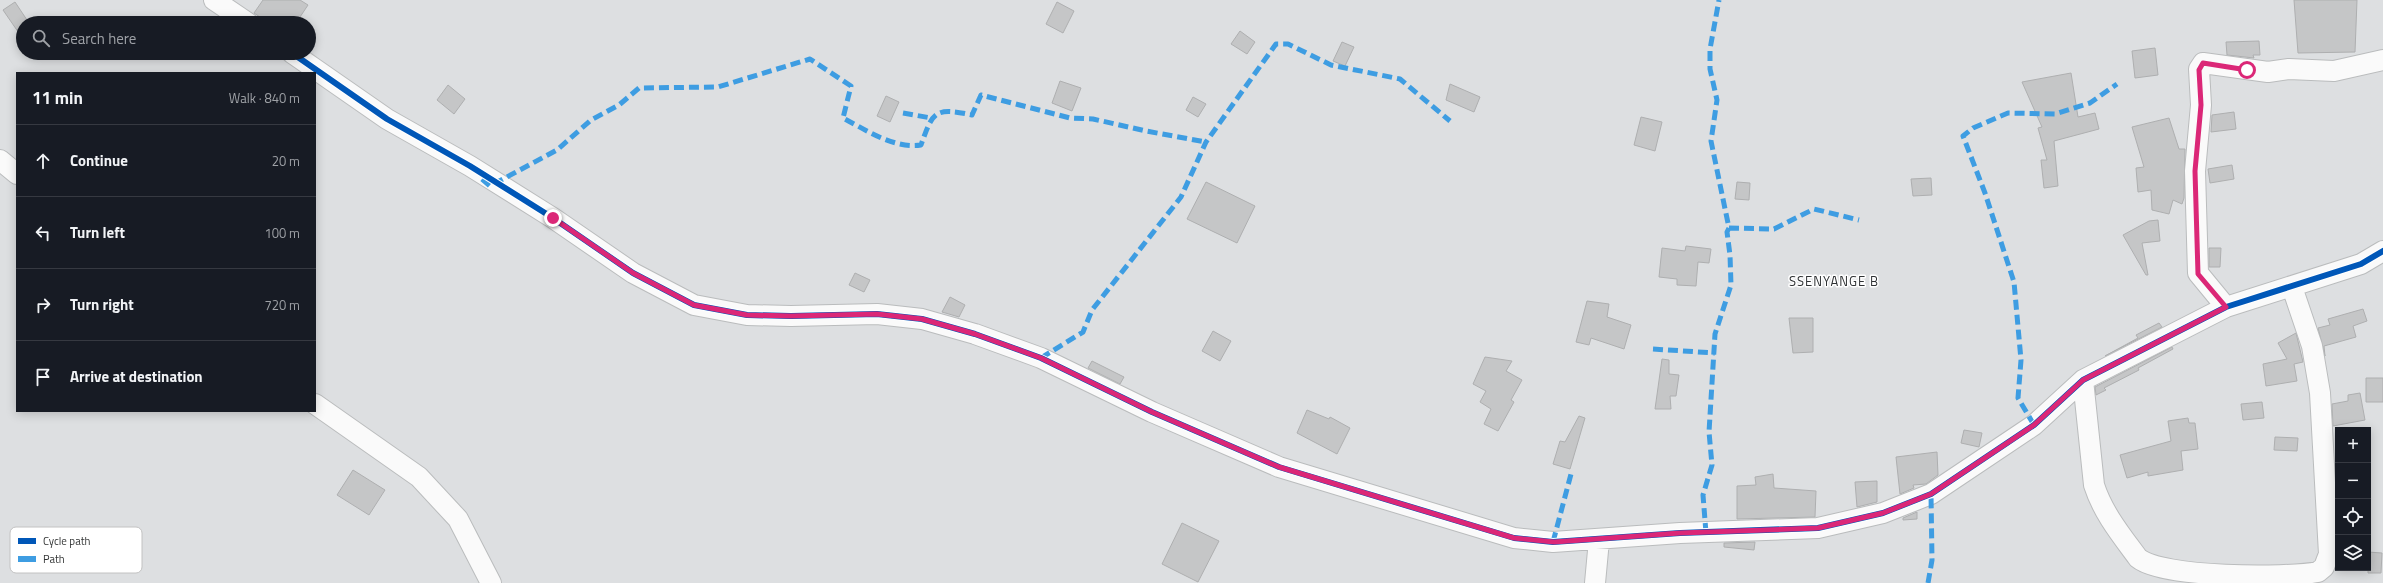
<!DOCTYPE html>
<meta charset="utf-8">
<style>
body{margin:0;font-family:"Titillium Web",sans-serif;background:#242831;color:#f1f3f6}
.controls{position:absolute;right:12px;bottom:12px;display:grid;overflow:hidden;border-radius:0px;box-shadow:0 2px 10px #0003}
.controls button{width:36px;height:36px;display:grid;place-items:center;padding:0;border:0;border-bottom:1px solid #363941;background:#171b24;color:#f1f3f6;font:20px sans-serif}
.stop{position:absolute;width:12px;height:12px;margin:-9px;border:3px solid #db2777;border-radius:50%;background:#fff}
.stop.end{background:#db2777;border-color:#fff;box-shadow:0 1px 4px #0008}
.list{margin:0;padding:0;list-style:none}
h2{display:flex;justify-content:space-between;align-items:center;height:52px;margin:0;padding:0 16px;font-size:17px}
h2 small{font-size:13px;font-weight:400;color:#9ea1a6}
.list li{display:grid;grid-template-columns:26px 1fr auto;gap:12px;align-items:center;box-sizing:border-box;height:72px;padding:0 16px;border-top:1px solid #363941}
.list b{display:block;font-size:15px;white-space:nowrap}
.list em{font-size:13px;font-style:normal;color:#9ea1a6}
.icon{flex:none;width:22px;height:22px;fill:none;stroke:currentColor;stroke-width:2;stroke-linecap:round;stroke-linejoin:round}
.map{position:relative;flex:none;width:2383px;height:583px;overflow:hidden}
.search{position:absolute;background:#171b24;box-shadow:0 2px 10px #0003;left:16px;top:16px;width:300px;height:44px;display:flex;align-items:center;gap:10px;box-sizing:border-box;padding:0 14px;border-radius:22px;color:#9ea1a6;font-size:15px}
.panel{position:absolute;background:#171b24;box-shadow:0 2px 10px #0003;left:16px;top:72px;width:300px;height:340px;border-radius:0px}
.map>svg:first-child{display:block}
</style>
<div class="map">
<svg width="2383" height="583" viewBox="0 0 2383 583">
<rect width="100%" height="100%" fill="#dddfe1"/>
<path fill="#c5c6c7" stroke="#aeafb0" d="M 263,0 L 300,0 L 308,5 L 296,23 L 269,23 L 254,13 Z
M 2294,0 L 2357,0 L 2355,52 L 2298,53 Z
M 15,2 L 29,23 L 23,23 L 23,39 L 3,10 Z
M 1057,2 L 1074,11 L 1063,33 L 1046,24 Z
M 1240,31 L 1255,42 L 1247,54 L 1231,44 Z
M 2259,41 L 2260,55 L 2253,55 L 2254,58 L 2227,55 L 2226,42 Z
M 1342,42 L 1354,47 L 1345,66 L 1333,61 Z
M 2155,48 L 2158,75 L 2135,78 L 2132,51 Z
M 2071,73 L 2078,117 L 2095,113 L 2099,129 L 2054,141 L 2058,186 L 2044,188 L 2041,160 L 2047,160 L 2038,128 L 2042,127 L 2022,82 Z
M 1060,81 L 1081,88 L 1072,111 L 1052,103 Z
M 1450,84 L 1480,97 L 1474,112 L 1446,100 Z
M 448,85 L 465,99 L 454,114 L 437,100 Z
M 886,96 L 899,102 L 890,122 L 877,116 Z
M 1193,97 L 1206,104 L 1198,117 L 1186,110 Z
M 2234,112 L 2236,129 L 2211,132 L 2212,115 Z
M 1641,117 L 1662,122 L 1655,151 L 1634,145 Z
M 2169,118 L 2179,149 L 2185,149 L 2184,198 L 2182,204 L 2173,200 L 2169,214 L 2152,210 L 2151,190 L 2138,192 L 2136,168 L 2144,167 L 2132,127 Z
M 2232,165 L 2234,179 L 2210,183 L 2208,169 Z
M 1931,178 L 1932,195 L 1913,196 L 1911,179 Z
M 1206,182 L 1255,206 L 1237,243 L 1187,219 Z
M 1737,182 L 1750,183 L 1749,200 L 1735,199 Z
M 2158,220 L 2160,241 L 2142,243 L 2148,275 L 2146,275 L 2123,235 L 2149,221 Z
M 1686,246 L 1711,249 L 1709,263 L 1698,262 L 1696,286 L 1677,285 L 1677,279 L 1659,277 L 1662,248 L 1685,251 Z
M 2209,248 L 2221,248 L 2220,267 L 2209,267 Z
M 855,273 L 870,280 L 864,292 L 849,285 Z
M 950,297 L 965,305 L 959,317 L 942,312 Z
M 1587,301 L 1609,304 L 1607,317 L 1631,325 L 1624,349 L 1591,338 L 1589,345 L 1576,342 Z
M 2363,309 L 2367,321 L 2353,326 L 2356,337 L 2324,346 L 2325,356 L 2318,328 L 2330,325 L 2328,319 Z
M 1789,318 L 1813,318 L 1813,352 L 1793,353 Z
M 2159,323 L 2162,327 L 2105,356 L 2138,338 L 2136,335 Z
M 1213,331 L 1231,341 L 1220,361 L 1202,351 Z
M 2296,333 L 2303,362 L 2294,364 L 2297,381 L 2266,386 L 2263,364 L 2287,359 L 2278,343 Z
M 2172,347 L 2173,349 L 2138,368 L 2139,370 L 2104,388 L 2106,390 L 2096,395 L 2095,387 Z
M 1485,357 L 1512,361 L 1506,371 L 1522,380 L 1511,400 L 1514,402 L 1498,431 L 1484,424 L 1491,409 L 1480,402 L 1486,391 L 1473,384 Z
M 1662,359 L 1669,360 L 1669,374 L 1679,375 L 1676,396 L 1670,396 L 1671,409 L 1655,409 Z
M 1092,361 L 1124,377 L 1120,384 L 1088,368 Z
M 2366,378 L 2383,378 L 2383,402 L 2366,402 Z
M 2360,393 L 2365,420 L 2333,426 L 2332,404 L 2348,401 L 2348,395 Z
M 2262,402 L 2264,418 L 2243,420 L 2241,404 Z
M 1307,410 L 1329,419 L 1330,417 L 1350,428 L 1337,454 L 1297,433 Z
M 1579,416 L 1585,418 L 1570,469 L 1553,464 L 1560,441 L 1565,442 Z
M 2188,418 L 2189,423 L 2195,423 L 2198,449 L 2181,451 L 2183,470 L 2148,476 L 2148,472 L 2127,478 L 2120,455 L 2171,441 L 2168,421 Z
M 1964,430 L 1982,433 L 1979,447 L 1961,443 Z
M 2275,437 L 2298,438 L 2297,451 L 2274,450 Z
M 1937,452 L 1938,475 L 1926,484 L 1913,485 L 1914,488 L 1900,494 L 1896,457 Z
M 353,470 L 385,490 L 369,515 L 337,495 Z
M 1773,474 L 1774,488 L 1816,491 L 1815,517 L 1737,519 L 1737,486 L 1756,485 L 1755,477 Z
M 1877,481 L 1877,502 L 1857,507 L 1855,482 Z
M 1917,512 L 1917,519 L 1903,520 L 1903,518 Z
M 1182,523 L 1219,541 L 1198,582 L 1162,564 Z
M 1755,542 L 1754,550 L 1724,547 L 1724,543 Z
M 2368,552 L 2382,553 L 2381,573 L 2368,573 Z"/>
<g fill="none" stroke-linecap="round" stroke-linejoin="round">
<defs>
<path id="minor" d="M 214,0 L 248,23
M 292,53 L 387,119 L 470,166 L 553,218 L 633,273 L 694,305 L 747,315 L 791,316 L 877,314 L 922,319 L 975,334 L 1041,358 L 1152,412 L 1279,467 L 1514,538 L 1553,542 L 1680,533 L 1818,528 L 1883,513 L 1931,494 L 2034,425 L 2083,380 L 2226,307 L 2361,264 L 2383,251
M 0,160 L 17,174
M 2226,307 L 2198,273 L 2195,171 L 2201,105 L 2199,69 L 2203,63 L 2268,72 L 2289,69 L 2334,71 L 2383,60
M 2083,380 L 2094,485 C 2103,513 2121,535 2138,558 C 2162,578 2286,578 2318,572 L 2324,567 L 2329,554 L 2320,393 L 2312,346 L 2292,287
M 315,404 L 419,477 L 458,519 L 491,583
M 1595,583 L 1599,540"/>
</defs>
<use href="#minor" stroke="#babcbd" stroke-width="22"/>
<use href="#minor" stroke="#fafafa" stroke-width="20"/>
<path stroke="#3e9de2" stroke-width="5" stroke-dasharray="10 5" stroke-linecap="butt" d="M 903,113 L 931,118
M 482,179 L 490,186 L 557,150 L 591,120 L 619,105 L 639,88 L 718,87 L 810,59 L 851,86 L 843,118 C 866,130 894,149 921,145 C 933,111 935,107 972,115 L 981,95 L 1070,118 L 1093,119 L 1146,131 L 1206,142
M 1729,228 L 1774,229 L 1814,209 L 1859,220
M 1653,349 L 1715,353
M 1041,358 L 1083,332 L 1092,310 L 1181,197 L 1206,142 L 1276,44 L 1288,44 L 1331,65 L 1400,79 L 1450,121
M 2034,425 L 2018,398 L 2021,360 L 2014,282 L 1985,193 L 1963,136 L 1973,128 L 2008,113 L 2055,114 L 2090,103 L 2117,84
M 1706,533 L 1703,495 L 1712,465 L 1709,432 L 1715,334 L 1731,285 L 1730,255 L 1727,232 L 1729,228 L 1711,141 L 1717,100 L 1710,69 L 1710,49 L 1719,0
M 1553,542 L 1571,474
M 1928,583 L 1932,560 L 1931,494"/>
<defs>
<path id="cycleway" d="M 292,53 L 387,119 L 470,166 L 553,218 L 633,273 L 694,305 L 747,315 L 791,316 L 877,314 L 922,319 L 975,334 L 1041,358 L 1152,412 L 1279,467 L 1514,538 L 1553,542 L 1680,533 L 1818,528 L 1883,513 L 1931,494 L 2034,425 L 2083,380 L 2226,307 L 2361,264 L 2383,251"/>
</defs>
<use href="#cycleway" stroke="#fff" stroke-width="8"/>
<use href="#cycleway" stroke="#0057b8" stroke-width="6"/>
</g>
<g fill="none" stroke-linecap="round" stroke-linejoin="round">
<path stroke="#db2777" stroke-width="5" d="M 553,218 L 633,273 L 694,305 L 747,315 L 791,316 L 877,314 L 922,319 L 975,334 L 1041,358 L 1152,412 L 1279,467 L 1514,538 L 1554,542 L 1680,533 L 1818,528 L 1883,513 L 1931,494 L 2034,425 L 2083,380 L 2226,307 L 2198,274 L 2195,171 L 2201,105 L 2199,70 L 2203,63 L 2247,70"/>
</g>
<g text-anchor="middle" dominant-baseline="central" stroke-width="3" stroke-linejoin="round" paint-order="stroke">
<g font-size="13" letter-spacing="1" fill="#2f3234" stroke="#fff">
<text x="1834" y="281">SSENYANGE B</text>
</g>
</g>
<rect x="10" y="527" width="132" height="46" rx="6" fill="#fff" stroke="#c2c2c2" stroke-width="1"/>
<rect x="18" y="538" width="18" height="6" fill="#0057b8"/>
<rect x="18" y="556" width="18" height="6" fill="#3e9de2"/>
<g font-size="11" fill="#323434">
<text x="43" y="545">Cycle path</text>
<text x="43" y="563">Path</text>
</g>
</svg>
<div class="controls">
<button>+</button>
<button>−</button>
<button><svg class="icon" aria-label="locate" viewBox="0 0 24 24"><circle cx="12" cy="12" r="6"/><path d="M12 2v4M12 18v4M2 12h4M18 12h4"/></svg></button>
<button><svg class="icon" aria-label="layers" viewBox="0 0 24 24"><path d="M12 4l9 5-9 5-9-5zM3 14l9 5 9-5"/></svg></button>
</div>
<div class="stop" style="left:2247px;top:70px"></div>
<div class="stop end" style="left:553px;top:218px"></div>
<div class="search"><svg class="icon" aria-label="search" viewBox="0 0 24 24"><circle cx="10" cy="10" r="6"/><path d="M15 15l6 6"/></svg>Search here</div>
<section class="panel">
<h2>11 min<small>Walk · 840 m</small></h2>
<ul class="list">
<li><svg class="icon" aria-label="ahead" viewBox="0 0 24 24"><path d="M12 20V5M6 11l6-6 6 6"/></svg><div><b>Continue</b></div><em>20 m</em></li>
<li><svg class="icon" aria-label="left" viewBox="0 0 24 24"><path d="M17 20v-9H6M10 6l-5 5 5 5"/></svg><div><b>Turn left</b></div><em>100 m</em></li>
<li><svg class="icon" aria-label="right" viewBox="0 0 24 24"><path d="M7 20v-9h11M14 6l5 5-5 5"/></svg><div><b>Turn right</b></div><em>720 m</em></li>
<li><svg class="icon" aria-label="arrive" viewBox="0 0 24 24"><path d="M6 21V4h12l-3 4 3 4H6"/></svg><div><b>Arrive at destination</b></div></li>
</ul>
</section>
</div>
